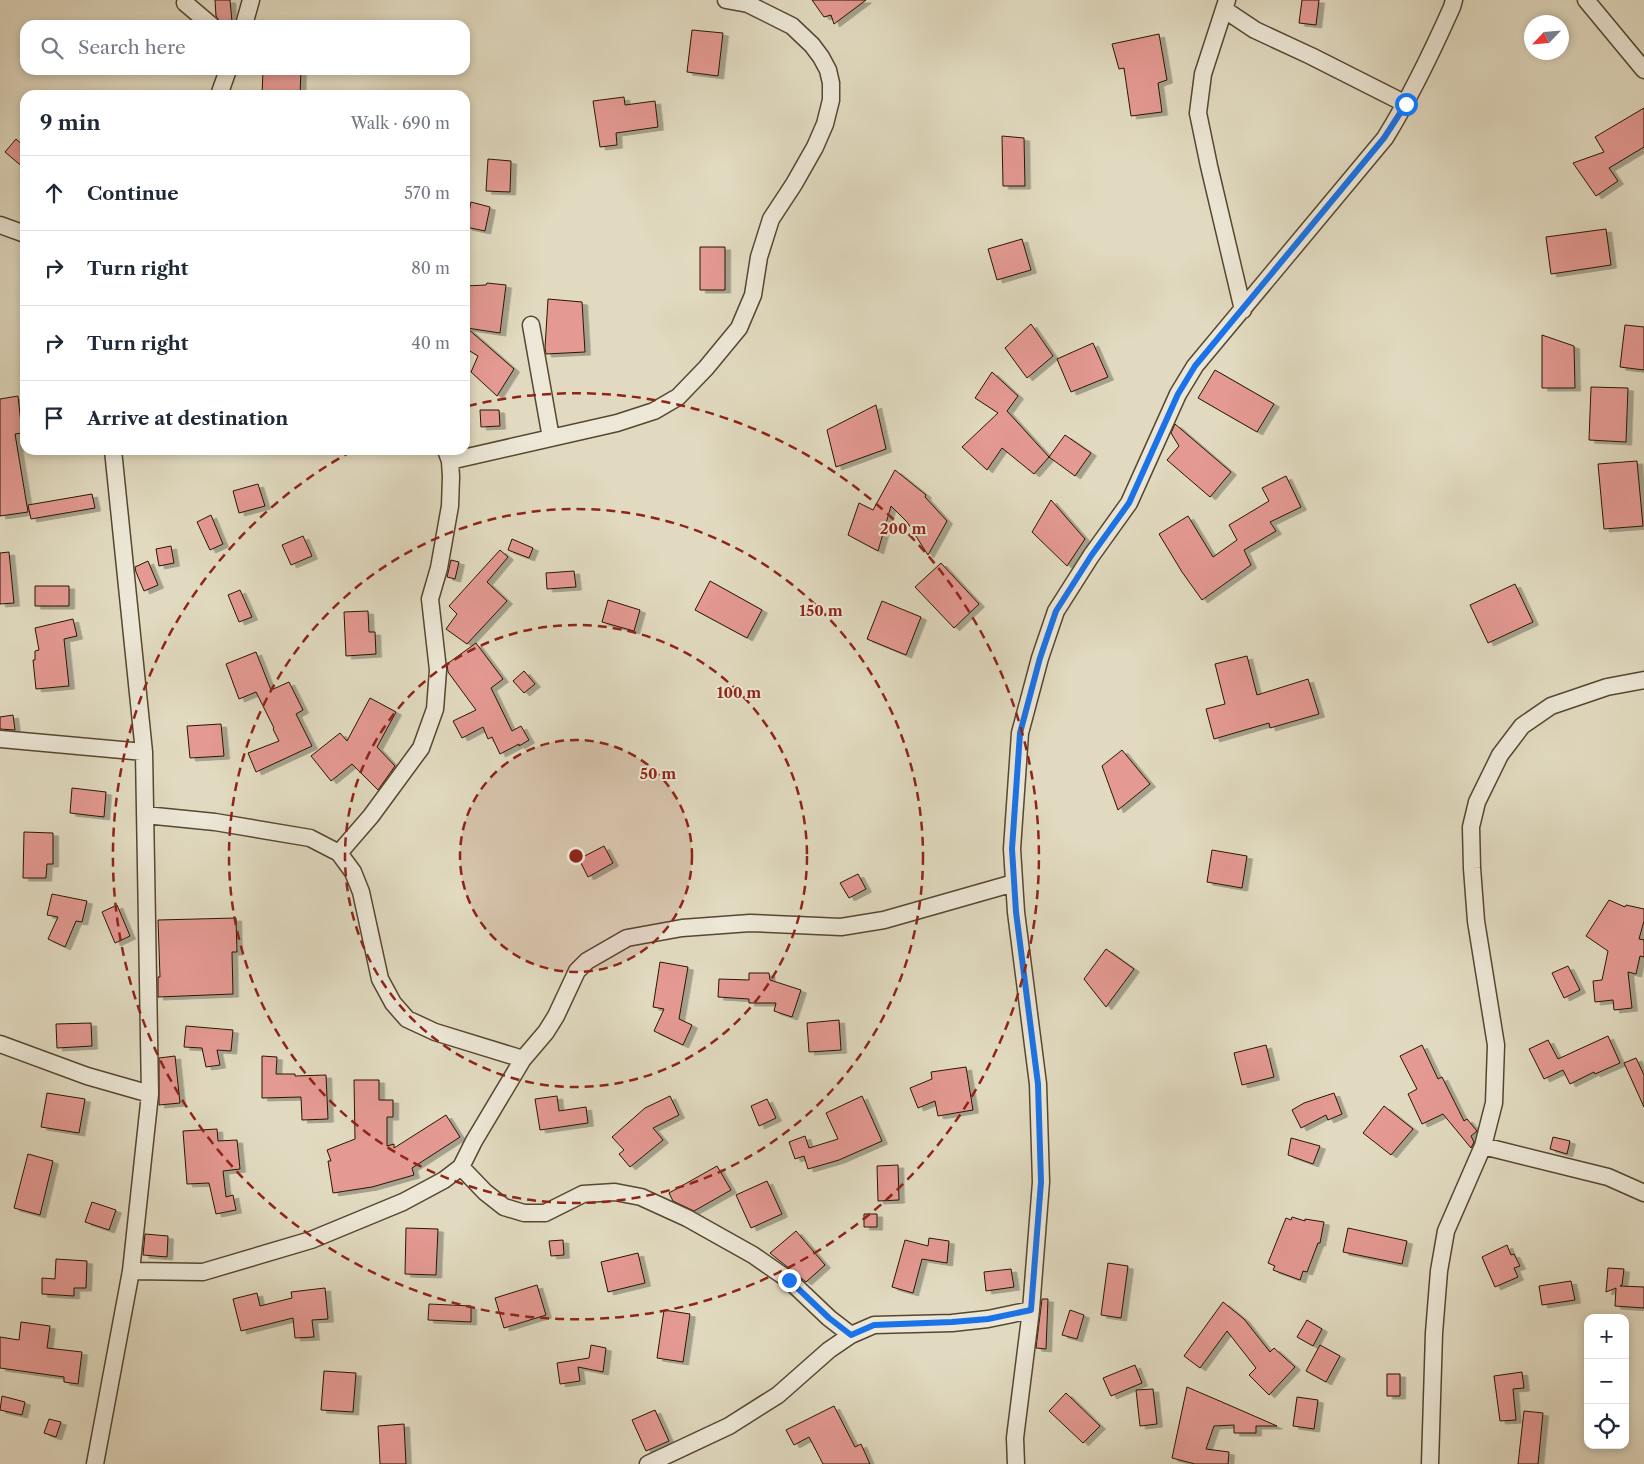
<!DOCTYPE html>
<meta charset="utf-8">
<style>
body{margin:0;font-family:"Libre Caslon Text",serif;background:#f6f6f7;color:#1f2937}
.controls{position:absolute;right:15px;bottom:15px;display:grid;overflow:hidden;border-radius:10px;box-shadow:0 2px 8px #0003}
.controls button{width:45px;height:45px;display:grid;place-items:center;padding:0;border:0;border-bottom:1px solid #e0e1e3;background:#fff;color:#1f2937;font:25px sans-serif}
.compass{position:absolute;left:1524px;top:15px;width:45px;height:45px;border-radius:50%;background:#fff;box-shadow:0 2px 8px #0003;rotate:244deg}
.stop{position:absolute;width:15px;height:15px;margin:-11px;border:4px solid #1a73e8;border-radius:50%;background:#fff}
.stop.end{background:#1a73e8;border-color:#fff;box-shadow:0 1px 5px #0008}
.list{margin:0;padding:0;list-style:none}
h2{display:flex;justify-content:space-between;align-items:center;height:65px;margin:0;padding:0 20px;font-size:21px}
h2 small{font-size:16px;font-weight:400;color:#747a83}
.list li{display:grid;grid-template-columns:32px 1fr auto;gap:15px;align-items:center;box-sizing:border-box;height:75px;padding:0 20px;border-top:1px solid #e0e1e3}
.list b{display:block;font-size:19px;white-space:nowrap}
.list em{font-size:16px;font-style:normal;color:#747a83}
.icon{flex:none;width:28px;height:28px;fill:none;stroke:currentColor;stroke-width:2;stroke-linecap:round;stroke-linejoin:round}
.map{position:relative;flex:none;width:1644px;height:1464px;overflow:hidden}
.search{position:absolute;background:#fff;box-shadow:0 2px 8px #0003;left:20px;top:20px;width:450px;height:55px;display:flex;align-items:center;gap:12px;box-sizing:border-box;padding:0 18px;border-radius:15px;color:#747a83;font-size:19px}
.panel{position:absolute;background:#fff;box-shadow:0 2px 8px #0003;left:20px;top:90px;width:450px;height:365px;border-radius:15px}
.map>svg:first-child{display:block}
</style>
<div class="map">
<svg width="1644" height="1464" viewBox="0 0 1644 1464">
<defs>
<filter id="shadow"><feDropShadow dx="5.5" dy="3" stdDeviation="0" flood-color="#0004"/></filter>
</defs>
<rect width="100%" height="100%" fill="#e1dac0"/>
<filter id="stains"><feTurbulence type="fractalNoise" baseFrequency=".004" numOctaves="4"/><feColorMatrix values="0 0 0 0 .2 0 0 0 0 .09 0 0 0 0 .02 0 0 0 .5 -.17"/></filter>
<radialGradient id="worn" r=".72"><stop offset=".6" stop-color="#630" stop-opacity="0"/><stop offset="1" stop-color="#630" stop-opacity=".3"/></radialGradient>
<path fill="#e49992" stroke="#271600" filter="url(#shadow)" d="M 215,0 L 230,0 L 232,22 L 221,23 L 216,16 Z
M 812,0 L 866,0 L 834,24 L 831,15 L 824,17 Z
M 1302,0 L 1319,0 L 1316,25 L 1299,23 Z
M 692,30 L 723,33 L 718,76 L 687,72 Z
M 1159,34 L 1167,80 L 1158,83 L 1162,112 L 1131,116 L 1124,68 L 1119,69 L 1112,44 Z
M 263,70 L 301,70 L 300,95 L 262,95 Z
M 624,97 L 625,105 L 655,101 L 658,127 L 616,133 L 617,145 L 600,147 L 593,101 Z
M 1644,108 L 1644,147 L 1609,168 L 1618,181 L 1596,196 L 1573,163 L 1604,152 L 1595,137 Z
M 1002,136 L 1024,138 L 1025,186 L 1003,186 Z
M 16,139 L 25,147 L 25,169 L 5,152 Z
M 488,159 L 511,161 L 510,192 L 486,191 Z
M 471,202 L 490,207 L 485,231 L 466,227 Z
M 1606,229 L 1611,265 L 1551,274 L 1546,237 Z
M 1022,239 L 1031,270 L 997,280 L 988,249 Z
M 700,247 L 725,247 L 725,290 L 700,290 Z
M 487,283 L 506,285 L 500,333 L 467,328 L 514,369 L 497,396 L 471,372 L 478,356 L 465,348 L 465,286 L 486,285 Z
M 548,299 L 582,302 L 585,352 L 546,354 L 545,348 Z
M 1031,324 L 1053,356 L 1027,378 L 1005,348 Z
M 1625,325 L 1644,327 L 1644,370 L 1620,367 Z
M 1542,335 L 1574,346 L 1575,388 L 1542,388 Z
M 1093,343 L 1108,377 L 1071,392 L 1057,359 Z
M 1215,370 L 1274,404 L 1257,432 L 1198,398 Z
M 992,372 L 1018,396 L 1007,411 L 1049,457 L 1034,474 L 1002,448 L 987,470 L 962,447 L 998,413 L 975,398 Z
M 1591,387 L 1628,388 L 1626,442 L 1589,440 Z
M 18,396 L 22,433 L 15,434 L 28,512 L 0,516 L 0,399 Z
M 876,405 L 886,449 L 836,467 L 827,430 Z
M 480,410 L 499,410 L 500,426 L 481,427 Z
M 1175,424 L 1231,472 L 1210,497 L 1167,460 L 1179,446 L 1171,433 Z
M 1065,435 L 1091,453 L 1075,476 L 1049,457 Z
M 1637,461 L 1643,526 L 1604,529 L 1598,464 Z
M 895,470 L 926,495 L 925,497 L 947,521 L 928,555 L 907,522 L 891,506 L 878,551 L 848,535 L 859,503 L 873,510 Z
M 1286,476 L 1301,507 L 1270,522 L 1276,531 L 1244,550 L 1251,565 L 1202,600 L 1182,572 L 1159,534 L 1188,516 L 1213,557 L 1237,540 L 1229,525 L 1269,501 L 1262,488 Z
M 258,484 L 265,506 L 239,513 L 233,491 Z
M 92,494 L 95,508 L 31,519 L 28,505 Z
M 1051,500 L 1085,539 L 1067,566 L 1032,532 Z
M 211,515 L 223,544 L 210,550 L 197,522 Z
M 303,536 L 312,556 L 291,565 L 282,545 Z
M 512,539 L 533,548 L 529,558 L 508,550 Z
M 171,546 L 174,563 L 159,566 L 156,549 Z
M 500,550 L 508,557 L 487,582 L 507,601 L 467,644 L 446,629 L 457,614 L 449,606 Z
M 9,552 L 14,603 L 0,604 L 0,553 Z
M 451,560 L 459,562 L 455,579 L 447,577 Z
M 148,561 L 158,585 L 144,591 L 136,572 L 135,567 Z
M 941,563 L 979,604 L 954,628 L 915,587 Z
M 574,571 L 576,587 L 547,589 L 546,573 Z
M 710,581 L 762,610 L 747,638 L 695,610 Z
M 1515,584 L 1533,622 L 1488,643 L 1470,605 Z
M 35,586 L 69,586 L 69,606 L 35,606 Z
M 240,590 L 252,617 L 239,622 L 228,595 Z
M 608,600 L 640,610 L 634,631 L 602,622 Z
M 882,601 L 921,617 L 906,655 L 867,639 Z
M 368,611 L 369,632 L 375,632 L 376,654 L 346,656 L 344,612 Z
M 73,619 L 77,636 L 64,639 L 69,686 L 36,689 L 33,660 L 35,660 L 35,651 L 39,650 L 35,628 Z
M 476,643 L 503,679 L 491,688 L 512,731 L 521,726 L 529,740 L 519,746 L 519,744 L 500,754 L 492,737 L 488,739 L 483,727 L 462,738 L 453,721 L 476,710 L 448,672 L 447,664 Z
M 256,652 L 271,690 L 289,682 L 303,710 L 296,714 L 312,746 L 256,772 L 248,753 L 279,741 L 273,729 L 274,728 L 256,692 L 239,699 L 226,664 Z
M 1247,656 L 1257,695 L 1308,679 L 1319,714 L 1270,728 L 1269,723 L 1214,739 L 1206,709 L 1225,704 L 1215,664 Z
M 524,671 L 535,684 L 524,693 L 513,681 Z
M 370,698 L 396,712 L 377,747 L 395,766 L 378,790 L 352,764 L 331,781 L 311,756 L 340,733 L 347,741 Z
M 13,715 L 15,730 L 0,729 L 0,717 Z
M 221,724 L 224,756 L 190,758 L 187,726 Z
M 1122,750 L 1150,784 L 1118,810 L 1102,766 Z
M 72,788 L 106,792 L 104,817 L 70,813 Z
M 24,832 L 53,833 L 53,864 L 47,864 L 46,878 L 23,878 Z
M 604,846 L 613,863 L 588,877 L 579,859 Z
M 1212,850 L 1247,856 L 1242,888 L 1207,882 Z
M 858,874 L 866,889 L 849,898 L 840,883 Z
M 52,894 L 87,901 L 82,922 L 76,921 L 65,947 L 48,939 L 58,917 L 47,915 Z
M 1609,900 L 1625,907 L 1626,905 L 1644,909 L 1644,921 L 1639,939 L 1644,940 L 1644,957 L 1640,956 L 1636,974 L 1628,972 L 1632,1008 L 1614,1010 L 1613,1000 L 1595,1002 L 1593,981 L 1602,980 L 1608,951 L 1586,936 Z
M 117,905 L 130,936 L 115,943 L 102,912 Z
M 236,918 L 237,952 L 232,952 L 233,994 L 158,997 L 158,977 L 160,977 L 158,920 Z
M 1106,949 L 1134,969 L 1106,1007 L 1084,979 Z
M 660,962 L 688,967 L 679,1019 L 692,1025 L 683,1045 L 654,1031 L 664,1009 L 653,1007 Z
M 1568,966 L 1580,990 L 1564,998 L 1552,973 Z
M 749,973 L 769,973 L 770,980 L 801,990 L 792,1017 L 774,1011 L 776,1003 L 749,1003 L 749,999 L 718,997 L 719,979 L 749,980 Z
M 839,1020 L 841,1050 L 809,1052 L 807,1023 Z
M 91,1023 L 92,1046 L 57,1048 L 56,1024 Z
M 186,1026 L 233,1030 L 231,1051 L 217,1050 L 220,1065 L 206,1067 L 202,1048 L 184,1047 Z
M 1608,1036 L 1620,1063 L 1595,1074 L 1594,1072 L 1570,1084 L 1563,1070 L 1544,1079 L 1529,1049 L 1548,1040 L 1558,1059 Z
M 1266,1045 L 1274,1077 L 1242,1085 L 1234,1053 Z
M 1422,1045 L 1438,1079 L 1442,1077 L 1464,1121 L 1467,1119 L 1477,1131 L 1471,1136 L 1474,1142 L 1471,1148 L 1443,1114 L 1422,1124 L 1408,1094 L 1417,1089 L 1400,1056 Z
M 175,1056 L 180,1103 L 159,1105 L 159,1058 Z
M 262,1056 L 277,1057 L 276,1074 L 295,1074 L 295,1076 L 326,1075 L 328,1119 L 302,1120 L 301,1097 L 262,1098 Z
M 1636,1058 L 1644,1075 L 1644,1107 L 1624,1063 Z
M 966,1067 L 973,1110 L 938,1116 L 935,1101 L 918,1108 L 910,1088 L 932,1079 L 931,1072 Z
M 354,1080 L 379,1080 L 379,1100 L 393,1100 L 393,1117 L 387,1117 L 387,1146 L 394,1144 L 394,1148 L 446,1115 L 460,1137 L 412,1168 L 414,1175 L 372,1187 L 333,1193 L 328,1161 L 331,1161 L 327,1150 L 355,1139 Z
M 47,1093 L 85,1099 L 79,1133 L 41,1127 Z
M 1334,1093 L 1342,1114 L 1328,1120 L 1326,1115 L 1301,1128 L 1292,1110 L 1304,1103 Z
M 557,1096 L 559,1111 L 586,1107 L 588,1123 L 540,1130 L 535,1099 Z
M 670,1096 L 679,1115 L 653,1128 L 663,1140 L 630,1167 L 619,1154 L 624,1150 L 612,1137 L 645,1108 Z
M 862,1096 L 882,1141 L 839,1160 L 808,1169 L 804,1156 L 795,1159 L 789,1142 L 805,1136 L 809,1148 L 838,1139 L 826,1113 Z
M 767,1099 L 776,1118 L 759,1126 L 751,1106 Z
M 1384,1106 L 1413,1129 L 1391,1155 L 1363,1133 Z
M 217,1129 L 218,1141 L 237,1140 L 240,1169 L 223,1171 L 226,1197 L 233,1195 L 236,1210 L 216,1214 L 209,1183 L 187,1184 L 183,1131 Z
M 1553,1137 L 1570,1141 L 1567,1154 L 1550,1149 Z
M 1291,1138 L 1320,1146 L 1313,1164 L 1288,1155 Z
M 28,1154 L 53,1161 L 40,1215 L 14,1208 Z
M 898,1165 L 899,1200 L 878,1201 L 877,1166 Z
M 717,1166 L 731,1190 L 694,1211 L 673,1201 L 669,1193 Z
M 767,1181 L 782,1214 L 751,1228 L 736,1195 Z
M 92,1202 L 116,1210 L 109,1230 L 85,1222 Z
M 864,1214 L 877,1214 L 877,1227 L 864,1227 Z
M 1292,1217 L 1305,1221 L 1305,1219 L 1324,1222 L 1320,1243 L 1318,1243 L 1307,1272 L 1303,1271 L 1300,1280 L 1273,1270 L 1275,1266 L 1268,1263 L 1286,1218 L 1291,1220 Z
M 406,1228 L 438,1229 L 436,1275 L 405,1274 Z
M 1348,1228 L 1407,1241 L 1402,1264 L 1343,1252 Z
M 796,1231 L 825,1265 L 806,1282 L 770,1253 Z
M 145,1234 L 168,1236 L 167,1257 L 143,1255 Z
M 929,1238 L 949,1241 L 947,1263 L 922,1259 L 913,1293 L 892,1287 L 905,1240 L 928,1246 Z
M 563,1240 L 564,1255 L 551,1256 L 549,1241 Z
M 1507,1245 L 1511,1255 L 1514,1254 L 1520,1266 L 1514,1268 L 1518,1277 L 1495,1287 L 1482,1257 Z
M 638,1253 L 645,1283 L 608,1292 L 601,1262 Z
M 56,1259 L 87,1261 L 86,1288 L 74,1288 L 74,1296 L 42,1294 L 42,1278 L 55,1279 Z
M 1108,1263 L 1128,1266 L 1121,1318 L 1101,1315 Z
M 1608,1268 L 1624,1269 L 1622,1285 L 1620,1286 L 1644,1287 L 1644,1308 L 1615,1306 L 1616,1288 L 1606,1292 Z
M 1011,1269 L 1014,1287 L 986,1291 L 984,1272 Z
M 1571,1281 L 1575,1300 L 1542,1305 L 1539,1286 Z
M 537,1285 L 546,1315 L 504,1328 L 495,1298 Z
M 325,1288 L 328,1319 L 312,1320 L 314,1337 L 295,1338 L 293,1318 L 241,1331 L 233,1299 L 257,1293 L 260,1306 L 292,1298 L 291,1292 Z
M 1042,1299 L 1048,1299 L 1046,1349 L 1036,1348 Z
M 1223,1302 L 1244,1319 L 1270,1352 L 1274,1348 L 1295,1367 L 1269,1395 L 1249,1375 L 1256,1368 L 1227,1331 L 1200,1368 L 1184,1356 Z
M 429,1304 L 471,1306 L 471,1322 L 428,1320 Z
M 664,1310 L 690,1314 L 683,1362 L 657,1358 Z
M 1070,1310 L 1084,1315 L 1077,1339 L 1062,1335 Z
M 1307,1320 L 1322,1329 L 1313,1346 L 1297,1337 Z
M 21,1322 L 50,1326 L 47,1348 L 82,1352 L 78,1384 L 64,1382 L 64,1377 L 0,1368 L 0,1337 L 19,1340 Z
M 591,1345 L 606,1348 L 603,1372 L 578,1367 L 580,1381 L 560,1384 L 557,1363 L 589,1358 Z
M 1320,1345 L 1340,1356 L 1326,1382 L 1306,1371 Z
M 1135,1365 L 1142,1383 L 1111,1396 L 1103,1378 Z
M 324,1371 L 356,1373 L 353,1412 L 321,1410 Z
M 1522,1372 L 1524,1388 L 1513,1389 L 1516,1420 L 1500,1421 L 1494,1376 Z
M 1387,1374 L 1400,1374 L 1400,1396 L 1387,1396 Z
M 1187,1387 L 1222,1402 L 1277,1426 L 1256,1426 L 1256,1433 L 1234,1433 L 1234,1425 L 1214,1426 L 1206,1449 L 1229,1452 L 1228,1464 L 1195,1464 L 1172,1458 Z
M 1153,1389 L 1157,1424 L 1140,1426 L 1136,1390 Z
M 1066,1393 L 1100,1426 L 1083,1443 L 1049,1411 Z
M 2,1396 L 25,1402 L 22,1415 L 0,1410 Z
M 1297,1397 L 1318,1400 L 1314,1429 L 1293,1426 Z
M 834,1406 L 855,1447 L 861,1444 L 870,1464 L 823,1464 L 809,1437 L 794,1445 L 786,1430 Z
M 655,1410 L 669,1441 L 646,1451 L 632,1420 Z
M 1524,1411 L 1543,1413 L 1538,1464 L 1518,1464 Z
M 49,1419 L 61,1422 L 56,1437 L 44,1433 Z
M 404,1424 L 406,1464 L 380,1464 L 378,1426 Z"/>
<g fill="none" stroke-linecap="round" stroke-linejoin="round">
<defs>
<path id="minor" d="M 1227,0 L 1203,74 L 1198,113 L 1209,166 L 1243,310
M 1586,0 L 1644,70
M 185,3 L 211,25
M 1225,10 L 1255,30 L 1311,56 L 1406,104
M 244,25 L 251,0
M 219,95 L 228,70
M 0,225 L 25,234
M 531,325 L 551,438
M 450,461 L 617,423 L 654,411 L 678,397 L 706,368 L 739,328 L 753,295 L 759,257 L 771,219 L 794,184 L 815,147 L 825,124 L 831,100 L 831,83 L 828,70 L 821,57 L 812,45 L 792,26 L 748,4 L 726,0
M 0,739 L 144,752
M 145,815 L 215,822 L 310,838 L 339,853 L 353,872 L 361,892 L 380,979 L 393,1003 L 407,1019 L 435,1032 L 523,1059
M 339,853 L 371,816 L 421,748 L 435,709 L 438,670 L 430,599 L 439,568 L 450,506 L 451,477 L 450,461 L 446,450
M 0,1044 L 87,1076 L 150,1094
M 1483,1146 L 1608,1177 L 1644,1193
M 461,1167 L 485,1192 L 504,1207 L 524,1213 L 545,1213 L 583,1194 L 615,1192 L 641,1197 L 687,1218 L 753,1255 L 789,1280 L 829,1318 L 851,1335
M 131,1271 L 203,1272 L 311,1240 L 403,1202 L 444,1180 L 461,1167 L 474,1141 L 523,1059 L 546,1032 L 556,1016 L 577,971 L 587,961 L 627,938 L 682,928 L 750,923 L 841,927 L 884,920 L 1014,883
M 95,1464 L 131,1271 L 150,1094 L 144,752 L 113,450
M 648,1464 L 729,1426 L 778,1395 L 829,1350 L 851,1335 L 874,1325 L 952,1323 L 988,1319 L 1031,1310
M 1016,1464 L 1015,1438 L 1031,1310 L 1041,1182 L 1038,1084 L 1016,912 L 1012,849 L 1020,733 L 1040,658 L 1056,611 L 1091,556 L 1129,503 L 1178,394 L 1195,366 L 1385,138 C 1411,96 1432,52 1452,7 L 1454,0
M 1430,1464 L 1434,1333 L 1439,1271 L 1446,1231 L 1483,1146 L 1494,1103 L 1496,1045 L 1476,921 L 1472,868 L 1471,827 L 1477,802 L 1500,755 L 1522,726 L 1551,706 L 1607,687 L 1644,680"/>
</defs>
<use href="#minor" stroke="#564730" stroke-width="19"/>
<use href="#minor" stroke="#ece7d6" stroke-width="16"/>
</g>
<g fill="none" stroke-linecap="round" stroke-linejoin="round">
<path stroke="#1a73e8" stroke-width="6" d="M 789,1280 L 829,1318 L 851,1335 L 874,1325 L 952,1322 L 988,1319 L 1031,1310 L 1041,1182 L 1038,1084 L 1016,912 L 1012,849 L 1020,733 L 1040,658 L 1056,611 L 1091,556 L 1129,503 L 1178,394 L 1195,366 L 1384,138 L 1406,104"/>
</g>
<circle cx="576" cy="856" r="116" fill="#8f2418" fill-opacity=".12"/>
<g fill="none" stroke="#8f2418" stroke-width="2.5" stroke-dasharray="9 6">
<circle cx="576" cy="856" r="116"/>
<circle cx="576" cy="856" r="231"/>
<circle cx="576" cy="856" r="347"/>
<path d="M468 406A463 463 0 1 1 352 451"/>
</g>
<circle cx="576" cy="856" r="8" fill="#8f2418" stroke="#ece7d6" stroke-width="2.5"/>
<g font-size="15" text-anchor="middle" font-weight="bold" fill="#8f2418" stroke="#ece7d6" stroke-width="4" stroke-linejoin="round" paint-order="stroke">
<text x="903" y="534">200 m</text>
<text x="821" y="616">150 m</text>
<text x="739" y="698">100 m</text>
<text x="658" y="779">50 m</text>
</g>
<rect width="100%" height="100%" filter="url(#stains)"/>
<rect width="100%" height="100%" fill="url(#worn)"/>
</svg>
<div class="controls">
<button>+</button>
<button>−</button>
<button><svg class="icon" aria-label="locate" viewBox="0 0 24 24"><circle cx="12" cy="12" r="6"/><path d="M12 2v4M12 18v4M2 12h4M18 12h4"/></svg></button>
</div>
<svg class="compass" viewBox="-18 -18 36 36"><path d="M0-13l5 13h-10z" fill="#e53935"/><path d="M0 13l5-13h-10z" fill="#747a83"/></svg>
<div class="stop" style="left:1406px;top:104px"></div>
<div class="stop end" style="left:789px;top:1280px"></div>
<div class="search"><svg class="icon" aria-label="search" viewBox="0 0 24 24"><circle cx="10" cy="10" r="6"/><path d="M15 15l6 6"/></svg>Search here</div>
<section class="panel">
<h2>9 min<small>Walk · 690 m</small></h2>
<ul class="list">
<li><svg class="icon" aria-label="ahead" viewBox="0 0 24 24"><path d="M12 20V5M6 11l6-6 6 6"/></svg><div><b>Continue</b></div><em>570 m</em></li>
<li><svg class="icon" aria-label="right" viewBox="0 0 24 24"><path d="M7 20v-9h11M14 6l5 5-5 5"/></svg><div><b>Turn right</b></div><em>80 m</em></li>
<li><svg class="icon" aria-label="right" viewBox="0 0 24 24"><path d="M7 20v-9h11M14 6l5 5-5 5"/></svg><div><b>Turn right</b></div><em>40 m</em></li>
<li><svg class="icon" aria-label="arrive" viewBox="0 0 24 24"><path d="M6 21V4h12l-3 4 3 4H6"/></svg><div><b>Arrive at destination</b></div></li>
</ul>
</section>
</div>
